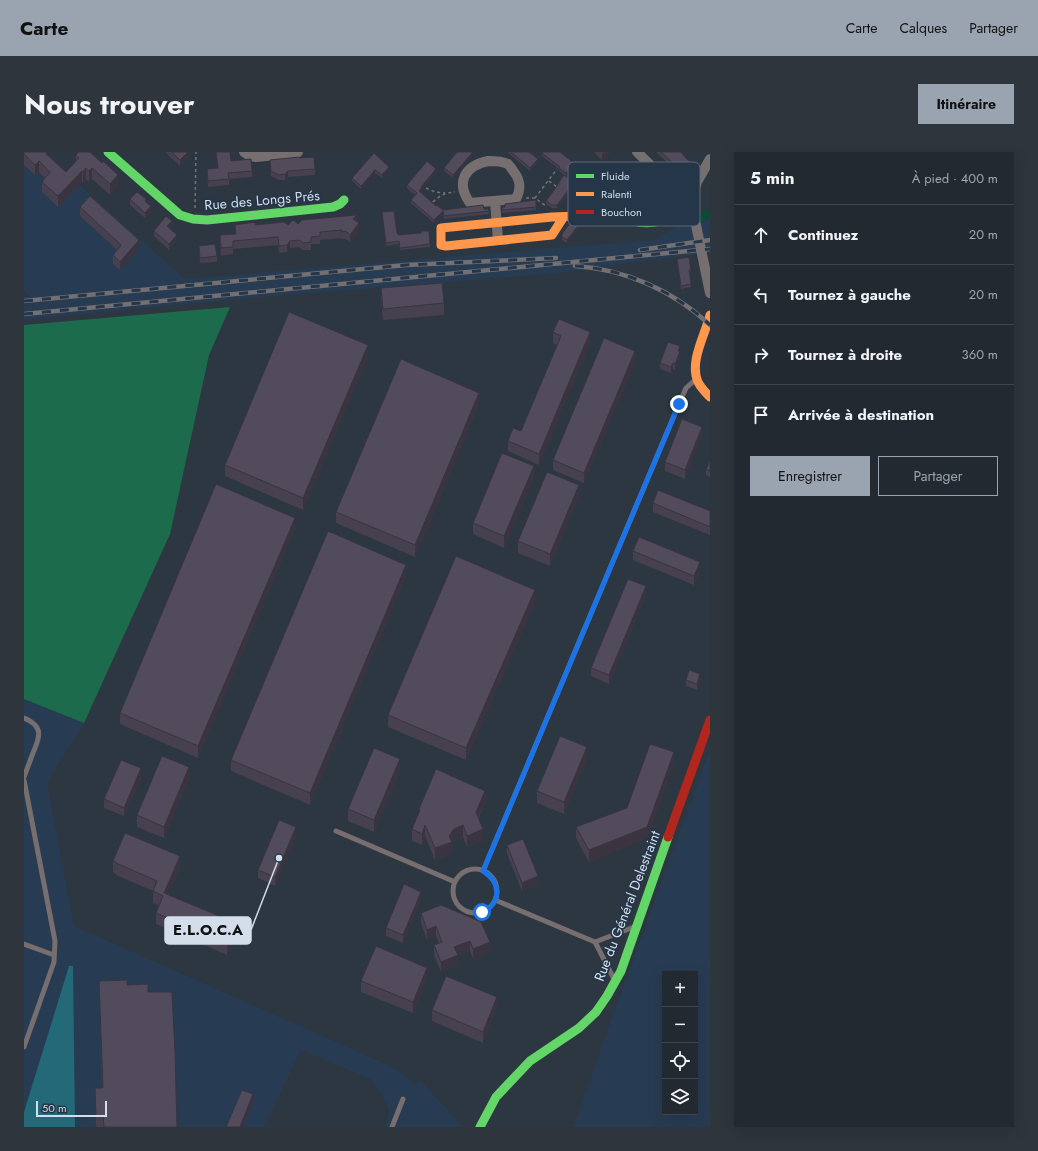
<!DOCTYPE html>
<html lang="fr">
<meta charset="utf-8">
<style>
body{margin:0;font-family:Jost,sans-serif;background:#2e353d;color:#f1f3f6}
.controls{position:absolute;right:12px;bottom:12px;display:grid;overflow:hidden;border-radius:0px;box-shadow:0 4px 16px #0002}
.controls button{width:36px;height:36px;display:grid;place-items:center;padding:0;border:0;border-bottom:1px solid #3f454d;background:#222931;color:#f1f3f6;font:20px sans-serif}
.scale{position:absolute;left:12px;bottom:10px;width:71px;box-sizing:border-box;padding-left:4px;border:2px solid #d4deeb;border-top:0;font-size:11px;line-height:14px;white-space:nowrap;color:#d4deeb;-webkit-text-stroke:3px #253649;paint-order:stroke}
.stop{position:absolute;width:12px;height:12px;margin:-9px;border:3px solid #1a73e8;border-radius:50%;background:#fff}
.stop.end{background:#1a73e8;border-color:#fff;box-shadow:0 1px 4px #0008}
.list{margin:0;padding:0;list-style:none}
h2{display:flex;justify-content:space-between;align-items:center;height:52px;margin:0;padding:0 16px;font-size:17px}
h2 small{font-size:13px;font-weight:400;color:#a2a6ab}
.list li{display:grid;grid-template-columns:26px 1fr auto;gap:12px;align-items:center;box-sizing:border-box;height:60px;padding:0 16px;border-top:1px solid #3f454d}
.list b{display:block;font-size:15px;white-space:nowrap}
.list em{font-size:13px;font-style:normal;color:#a2a6ab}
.actions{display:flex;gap:8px;padding:12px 16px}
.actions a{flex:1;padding:9px 0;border:1px solid #9aa4b0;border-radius:0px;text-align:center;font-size:14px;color:#9aa4b0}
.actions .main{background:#9aa4b0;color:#111}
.icon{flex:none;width:22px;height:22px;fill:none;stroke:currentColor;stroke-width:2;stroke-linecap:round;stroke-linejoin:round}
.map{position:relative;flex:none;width:686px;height:975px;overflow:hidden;border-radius:0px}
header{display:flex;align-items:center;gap:24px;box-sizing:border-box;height:56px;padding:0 20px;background:#9aa4b0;color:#111}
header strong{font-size:19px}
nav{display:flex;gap:22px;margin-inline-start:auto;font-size:14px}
.intro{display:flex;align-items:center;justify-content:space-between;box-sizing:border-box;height:96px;padding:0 24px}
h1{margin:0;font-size:28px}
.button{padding:10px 18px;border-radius:0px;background:#9aa4b0;color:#111;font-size:14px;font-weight:700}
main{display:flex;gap:24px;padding:0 24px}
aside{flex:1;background:#222931;border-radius:0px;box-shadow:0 4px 16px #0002}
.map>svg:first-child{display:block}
</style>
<header>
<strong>Carte</strong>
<nav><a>Carte</a><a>Calques</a><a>Partager</a></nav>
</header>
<div class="intro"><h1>Nous trouver</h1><a class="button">Itinéraire</a></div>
<main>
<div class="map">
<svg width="686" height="975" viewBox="0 0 686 975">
<rect width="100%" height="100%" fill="#2d3741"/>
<path fill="#273b52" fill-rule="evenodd" d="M 0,0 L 19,0 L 161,127 L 290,116 L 629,88 L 674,63 L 676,71 L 686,66 L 686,101 L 598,112 L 536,121 L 203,148 L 0,168 L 0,145 L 6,144 L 0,139 Z
M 0,547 L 60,571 L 23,631 L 50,774 L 373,917 L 391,933 L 397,929 L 439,975 L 361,975 L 365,960 L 360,946 L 346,927 L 277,898 L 240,975 L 0,975 Z
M 686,597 L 686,975 L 550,975 L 576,899 ZM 641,822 L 671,822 L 671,960 L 641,960 Z"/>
<path fill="#0b4c35" d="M 686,56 L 686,66 L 676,71 L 674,63 Z"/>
<path fill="#1c6b4c" d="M 206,155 L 185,203 L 146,382 L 60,571 L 0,547 L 0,173 Z"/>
<path fill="#236978" d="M 45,814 L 49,814 L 51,975 L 0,975 L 0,960 Z"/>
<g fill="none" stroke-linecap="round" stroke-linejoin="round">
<path stroke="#747274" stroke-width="1.5" stroke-dasharray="3 3" stroke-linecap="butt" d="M 525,29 L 533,35
M 402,36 L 411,40 L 421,41
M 502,46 L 511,46 L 522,54
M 511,46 L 533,17
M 409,50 C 416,43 422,41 431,40
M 171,56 L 172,0"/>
<path stroke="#776e6f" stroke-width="5" d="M 0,566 C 20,574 16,585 9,601 C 6,609 3,617 0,625
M 0,628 L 31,789 L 30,810 L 0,895
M 312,679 L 431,730
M429 739a22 22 0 1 1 44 0a22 22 0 1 1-44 0Z
M 459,719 L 655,252 L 662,236 L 671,228
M 471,748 L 571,790
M 0,792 L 30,803
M 590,827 L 571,790 L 610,775
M 368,975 L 379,947"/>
<path stroke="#776e6f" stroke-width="10" d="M 220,0 L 226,4 L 232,5 L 273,1 L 274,0
M 613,0 L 653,39 L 670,41
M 686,7 L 673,30 L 670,41 L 669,51 L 671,68 L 686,141
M 464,9 C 470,9 478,9 484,12 C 486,14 488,17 490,20 C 497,29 497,37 492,47 L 446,51 C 431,30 441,14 464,9 Z
M 471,49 L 474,88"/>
<path stroke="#63d668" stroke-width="9" d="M 84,0 L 156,63 L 169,67 L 183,68 L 309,55 L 316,52 L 320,48
M 554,64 C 566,63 579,60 591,61 C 599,63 606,68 614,70 C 626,72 647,70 653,57 C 655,52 653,45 653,39
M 456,975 L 472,945 L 506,909 L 555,876 L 572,860 L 583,844 L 597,819 L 644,685"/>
<path stroke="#ff974d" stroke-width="9" d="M 539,66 L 528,83 L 422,94 L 417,93 L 417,76 L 528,65 L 554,64
M 686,163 C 681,183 665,210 674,230 C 677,236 682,241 686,245"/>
<path stroke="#b3261e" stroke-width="9" d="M 644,685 L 686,568"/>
<defs>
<path id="rail" d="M 616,98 L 686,88
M 551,114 C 601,117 650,139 686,173
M 0,149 L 382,113 L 532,106
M 0,162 L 686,97"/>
</defs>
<use href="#rail" stroke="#737073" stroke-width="4.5"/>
<use href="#rail" stroke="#253649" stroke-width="3" stroke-dasharray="9" stroke-linecap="butt"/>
</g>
<path fill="#47404f" d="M 0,0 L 23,2 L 42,20 L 52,10 L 52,3 L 94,34 L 86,43 L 68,27 L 65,30 L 62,27 L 59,31 L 58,30 L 34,55 L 18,40 L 18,30 L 21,26 L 15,20 L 11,23 L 0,13 Z
M 141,0 L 164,0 L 164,5 L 156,14 Z
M 192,0 L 206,0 L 207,9 L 228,19 L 228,25 L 205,27 L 205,33 L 184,35 L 183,17 L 194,16 Z
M 433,0 L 451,0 L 429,26 L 420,19 L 420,16 Z
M 483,0 L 505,0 L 514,10 L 506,19 Z
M 570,0 L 586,0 L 578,8 Z
M 632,0 L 657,0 L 662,7 L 666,15 L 657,24 Z
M 350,1 L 365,18 L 358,26 L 351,21 L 337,37 L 328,29 L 328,26 Z
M 518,1 L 550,14 L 542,24 L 535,19 L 535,17 L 518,4 Z
M 275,6 L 291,17 L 291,23 L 264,25 L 261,28 L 255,28 L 247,24 L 246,8 Z
M 615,17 L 640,44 L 633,53 L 625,47 L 623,49 L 600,28 L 600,22 Z
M 412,20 L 398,37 L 398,38 L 397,40 L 412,54 L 419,58 L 465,57 L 465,62 L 420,67 L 419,62 L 410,71 L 387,51 L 387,48 L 391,43 L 383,36 L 383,33 Z
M 535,30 L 550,34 L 533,56 L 528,56 L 522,52 L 522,49 L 535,32 Z
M 553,33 L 586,44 L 580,52 L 577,52 L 561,40 L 560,41 L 553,36 Z
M 106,47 L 122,49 L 127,60 L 121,66 L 106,53 Z
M 56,55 L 115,97 L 96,118 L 89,112 L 89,103 L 93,98 L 56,64 Z
M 478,55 L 512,55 L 512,58 L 478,61 Z
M 358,60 L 374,83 L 406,92 L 406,95 L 376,98 L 375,92 L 362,94 Z
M 333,69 L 335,79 L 326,90 L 322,87 L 318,87 L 318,86 L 296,88 L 296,92 L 287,92 L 287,98 L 279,98 L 275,95 L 266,96 L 263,100 L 255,101 L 254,93 L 209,97 L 209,102 L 197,104 L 196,91 L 196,83 L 211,82 L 211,73 L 264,73 Z
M 556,74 L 543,91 L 538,88 L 538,82 Z
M 148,75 L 146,77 L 153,89 L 145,98 L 130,84 L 130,79 Z
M 175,94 L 193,104 L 193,110 L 176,111 Z
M 653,107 L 667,118 L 667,120 L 666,121 L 667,135 L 657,137 Z
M 357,136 L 420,151 L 420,163 L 359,168 L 357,148 Z
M 529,180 L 566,191 L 515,313 L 484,299 L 484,289 L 497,279 L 533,193 L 529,191 Z
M 656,194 L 656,205 L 651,218 L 649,217 L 647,221 L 636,217 L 636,211 Z
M 344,205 L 279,358 L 201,324 L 201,313 Z
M 611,210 L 560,331 L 529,318 L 529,308 Z
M 455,252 L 391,405 L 312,371 L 312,360 Z
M 678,284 L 661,327 L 641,319 L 641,310 Z
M 686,308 L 686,325 L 682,323 L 682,317 Z
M 510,325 L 480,396 L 449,382 L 449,371 Z
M 555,344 L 526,414 L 494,401 L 494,389 Z
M 629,351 L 686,359 L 686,383 L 629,360 Z
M 271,377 L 174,606 L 96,572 L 96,561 Z
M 609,399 L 676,419 L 670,433 L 609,408 Z
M 382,424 L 286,653 L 207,619 L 207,608 Z
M 622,443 L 585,532 L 567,524 L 567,516 Z
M 511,450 L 442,608 L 364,575 L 364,563 Z
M 662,528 L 676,528 L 673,538 L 662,534 Z
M 563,606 L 540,662 L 513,651 L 513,639 Z
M 650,612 L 623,686 L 565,710 L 552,686 L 552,675 L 603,656 Z
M 376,619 L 350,680 L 324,669 L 324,657 Z
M 117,625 L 100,664 L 80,656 L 80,647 Z
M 165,627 L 140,686 L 113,675 L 113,663 Z
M 461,650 L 455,666 L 459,689 L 443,695 L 439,685 L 430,688 L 428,692 L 428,701 L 411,708 L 401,684 L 398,693 L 388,689 L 388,677 L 395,661 L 395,657 Z
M 272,684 L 251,734 L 234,726 L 234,718 Z
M 483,693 L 514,733 L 498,739 L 483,702 Z
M 89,709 L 156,716 L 144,743 L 212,783 L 203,803 L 132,772 L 132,761 L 135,753 L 129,751 L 129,739 L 92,723 L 92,722 L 89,720 Z
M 397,748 L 379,791 L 362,784 L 362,776 Z
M 397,761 L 466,800 L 449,807 L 446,799 L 434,804 L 434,813 L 417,820 L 410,803 L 410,793 L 415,791 L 412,784 L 403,788 L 397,771 Z
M 403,827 L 389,861 L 337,840 L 337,829 Z
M 75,829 L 103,833 L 124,840 L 153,975 L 72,975 L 71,936 L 78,936 Z
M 473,856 L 459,891 L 408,869 L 408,858 Z"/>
<path fill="#393440" d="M 164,0 L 164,5 L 156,14 L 156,8 Z
M 449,0 L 451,0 L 429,26 L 429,23 Z
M 580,0 L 586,0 L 578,8 L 578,2 Z
M 514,7 L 514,10 L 506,19 L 506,16 Z
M 15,9 L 15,20 L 11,23 L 11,13 Z
M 666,10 L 666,15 L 657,24 L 657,19 Z
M 550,11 L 550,14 L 542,24 L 542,21 Z
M 365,15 L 365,18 L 358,26 L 358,23 Z
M 62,16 L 62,27 L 59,31 L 59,20 Z
M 68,16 L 68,27 L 65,30 L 65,19 Z
M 412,17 L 412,20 L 398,37 L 398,38 L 395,42 L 395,39 L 397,35 Z
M 351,18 L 351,21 L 337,37 L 337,34 Z
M 58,19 L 58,30 L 34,55 L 34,44 Z
M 264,19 L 264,25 L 261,28 L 261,22 Z
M 94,23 L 94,34 L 86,43 L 86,32 Z
M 550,31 L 550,34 L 533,56 L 533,53 Z
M 640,38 L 640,44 L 633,53 L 633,47 Z
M 586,41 L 586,44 L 580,52 L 580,49 Z
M 625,41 L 625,47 L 623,49 L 623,43 Z
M 127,54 L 127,60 L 121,66 L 121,61 Z
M 419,59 L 419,62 L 410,71 L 410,68 Z
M 333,63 L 333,70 L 329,67 Z
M 148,69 L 148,75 L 143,80 L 143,74 Z
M 335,71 L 335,79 L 326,90 L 326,83 Z
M 556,71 L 556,74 L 543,91 L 543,88 Z
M 153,83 L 153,89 L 145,98 L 145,92 Z
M 115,88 L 115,97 L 96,118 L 96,110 Z
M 266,89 L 266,96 L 263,100 L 263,93 Z
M 566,180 L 566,191 L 515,313 L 515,302 Z
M 344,193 L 344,205 L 279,358 L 279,346 Z
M 656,194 L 656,205 L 651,218 L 651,212 Z
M 611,199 L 611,210 L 560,331 L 560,321 Z
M 649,211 L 649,217 L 647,221 L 647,215 Z
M 455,241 L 455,252 L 391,405 L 391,393 Z
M 678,275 L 678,284 L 661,327 L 661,318 Z
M 510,314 L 510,325 L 480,396 L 480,384 Z
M 555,333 L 555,344 L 526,414 L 526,402 Z
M 271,366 L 271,377 L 174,606 L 174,594 Z
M 676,410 L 676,419 L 670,433 L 670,424 Z
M 382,413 L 382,424 L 286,653 L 286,641 Z
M 622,434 L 622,443 L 585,532 L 585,523 Z
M 511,438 L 511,450 L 442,608 L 442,596 Z
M 676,522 L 676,528 L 673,538 L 673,532 Z
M 563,595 L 563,606 L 540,662 L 540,650 Z
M 650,600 L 650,612 L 623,686 L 565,710 L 565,698 L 623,675 Z
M 376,607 L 376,619 L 350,680 L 350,668 Z
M 165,615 L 165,627 L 140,686 L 140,675 Z
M 117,616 L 117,625 L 100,664 L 100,656 Z
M 461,639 L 461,650 L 452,671 L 452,660 Z
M 401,673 L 401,684 L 398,693 L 398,682 Z
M 439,673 L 439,685 L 430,688 L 428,692 L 428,701 L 411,708 L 411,696 L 425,684 L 430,677 Z
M 272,675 L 272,684 L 251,734 L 251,725 Z
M 459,677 L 459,689 L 443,695 L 443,684 Z
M 156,704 L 156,716 L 140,752 L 140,741 Z
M 514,724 L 514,733 L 498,739 L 498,731 Z
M 397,740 L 397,748 L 379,791 L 379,783 Z
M 212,771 L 212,783 L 203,803 L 203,791 Z
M 412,774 L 412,784 L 403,788 L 403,778 Z
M 446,789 L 446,799 L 434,804 L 434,813 L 417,820 L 417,810 L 430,795 Z
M 466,790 L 466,800 L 449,807 L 449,797 Z
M 403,816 L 403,827 L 389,861 L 389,850 Z
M 473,845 L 473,856 L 459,891 L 459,880 Z
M 229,942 L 229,951 L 219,975 L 216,975 Z"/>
<path fill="#524b5c" stroke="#393440" d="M 0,0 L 23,0 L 22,2 L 42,20 L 55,6 L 52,3 L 54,0 L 66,0 L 78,11 L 79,9 L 94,23 L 86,32 L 68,16 L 65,19 L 62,16 L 59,20 L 58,19 L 34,44 L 18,30 L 26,20 L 15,9 L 11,13 L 0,2 Z
M 148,0 L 164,0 L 156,8 Z
M 192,0 L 206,0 L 207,9 L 227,7 L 228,19 L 204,21 L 205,27 L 184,29 L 183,17 L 194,16 Z
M 433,0 L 449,0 L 429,23 L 420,16 Z
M 487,0 L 505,0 L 514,7 L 506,16 Z
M 519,0 L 536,0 L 550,11 L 542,21 L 535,16 L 536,15 L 518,1 Z
M 637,0 L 657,0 L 662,6 L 666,10 L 657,19 Z
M 350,1 L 365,15 L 358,23 L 351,18 L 337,34 L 328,26 Z
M 275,5 L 275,6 L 290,5 L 291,17 L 264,19 L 261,22 L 255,23 L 247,19 L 246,8 Z
M 403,9 L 412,17 L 397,35 L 398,35 L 395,39 L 412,54 L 413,53 L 419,58 L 459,53 L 460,57 L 465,57 L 465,59 L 420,64 L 419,59 L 410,68 L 387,48 L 393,41 L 383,33 Z
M 540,23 L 550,31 L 533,53 L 528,53 L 522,49 L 536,30 L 535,30 Z
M 113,40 L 122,47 L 121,49 L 127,54 L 121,61 L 106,47 Z
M 66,44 L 115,88 L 96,110 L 89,103 L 97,93 L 56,55 Z
M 512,48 L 512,55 L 478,58 L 478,55 L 481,55 L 481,52 Z
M 370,59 L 373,81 L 374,81 L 374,83 L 397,81 L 397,79 L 405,79 L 406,92 L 376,96 L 375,89 L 362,91 L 358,60 Z
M 333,63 L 329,67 L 335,71 L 326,83 L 322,79 L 318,80 L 318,78 L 296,80 L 296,84 L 287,85 L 287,90 L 279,91 L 275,88 L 266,89 L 263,93 L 255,94 L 254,85 L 209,89 L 209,95 L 197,96 L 196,83 L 212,82 L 211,73 L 231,70 L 231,73 L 260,70 L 264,73 L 269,68 L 274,72 L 278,68 Z
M 142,64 L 148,69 L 143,74 L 153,83 L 145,92 L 130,79 Z
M 555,70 L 556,71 L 543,88 L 538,85 L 538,82 L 546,71 Z
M 191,92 L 193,104 L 176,106 L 175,94 Z
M 665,105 L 667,118 L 665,118 L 667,132 L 657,134 L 653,107 Z
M 418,131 L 420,151 L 359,157 L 357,136 Z
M 265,160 L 344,193 L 279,346 L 201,313 Z
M 535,167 L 566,180 L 515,302 L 484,289 L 489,276 L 497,279 L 537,184 L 529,180 Z
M 580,186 L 611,199 L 560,321 L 529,308 Z
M 644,190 L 656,194 L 654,199 L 656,199 L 651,212 L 649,211 L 647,215 L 636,211 Z
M 377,207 L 455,241 L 391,393 L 312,360 Z
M 658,267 L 678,275 L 661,318 L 641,310 Z
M 478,301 L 510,314 L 480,384 L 449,371 Z
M 686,308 L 686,319 L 682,317 Z
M 523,320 L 555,333 L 526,402 L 494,389 Z
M 192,332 L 271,366 L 174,594 L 96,561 Z
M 634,338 L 686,359 L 686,375 L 629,351 Z
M 304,379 L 382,413 L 286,641 L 207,608 Z
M 615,385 L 676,410 L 670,424 L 609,399 Z
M 432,404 L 511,438 L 442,596 L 364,563 Z
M 604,427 L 622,434 L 585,523 L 567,516 Z
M 665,518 L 676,522 L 673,532 L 662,528 Z
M 536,584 L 563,595 L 540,650 L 513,639 Z
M 626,592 L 650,600 L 623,675 L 565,698 L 552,675 L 603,656 Z
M 350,596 L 376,607 L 350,668 L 324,657 Z
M 138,604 L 165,615 L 140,675 L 113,663 Z
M 97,608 L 117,616 L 100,656 L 80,647 Z
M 412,617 L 461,639 L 452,660 L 459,677 L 443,684 L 439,673 L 430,677 L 425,684 L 428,690 L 411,696 L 401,673 L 398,682 L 388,677 L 396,658 L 395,657 Z
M 255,668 L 272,675 L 251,725 L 234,718 Z
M 101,681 L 156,704 L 140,741 L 212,771 L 203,791 L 132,761 L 139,744 L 129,739 L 133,729 L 92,711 L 92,710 L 89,709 Z
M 499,687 L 514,724 L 498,731 L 483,693 Z
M 380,732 L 397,740 L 379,783 L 362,776 Z
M 417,753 L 457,770 L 466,790 L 449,797 L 446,789 L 430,795 L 434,803 L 417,810 L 410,793 L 418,790 L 412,774 L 403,778 L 397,761 Z
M 352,794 L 403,816 L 389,850 L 337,829 Z
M 422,824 L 473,845 L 459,880 L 408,858 Z
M 103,828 L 103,833 L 124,832 L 124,840 L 148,840 L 151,900 L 153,975 L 80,975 L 79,964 L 72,964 L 71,936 L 79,936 L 75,829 Z
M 218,938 L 229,942 L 216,975 L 202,975 Z"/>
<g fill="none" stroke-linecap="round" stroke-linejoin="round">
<path stroke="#1a73e8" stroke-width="5" d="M 458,760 C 478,751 477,730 459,719 L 655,252"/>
</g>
<g text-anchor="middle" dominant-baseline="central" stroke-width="3.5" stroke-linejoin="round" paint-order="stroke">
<g font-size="14" fill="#d4deeb" stroke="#253649">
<text transform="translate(238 48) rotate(-5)">Rue des Longs Prés</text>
<text transform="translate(603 754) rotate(-69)">Rue du Général Delestraint</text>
</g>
</g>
<rect x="544" y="10" width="132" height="64" rx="6" fill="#253649" stroke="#5a687a" stroke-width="1"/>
<rect x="552" y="22" width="18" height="4" fill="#63d668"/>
<rect x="552" y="40" width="18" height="4" fill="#ff974d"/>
<rect x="552" y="58" width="18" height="4" fill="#b3261e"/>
<g font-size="11" fill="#d4deeb">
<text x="577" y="28">Fluide</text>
<text x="577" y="46">Ralenti</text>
<text x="577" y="64">Bouchon</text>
</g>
<path fill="none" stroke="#d4deeb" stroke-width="1.5" d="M255 706L227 778"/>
<circle fill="#d4deeb" stroke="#253649" stroke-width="1.5" cx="255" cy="706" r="4"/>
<rect fill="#d4deeb" stroke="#d4deeb" stroke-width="1.5" x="141" y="765" width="86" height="27" rx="4"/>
<g font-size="15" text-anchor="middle" font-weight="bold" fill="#111">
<text x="184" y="783">E.L.O.C.A</text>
</g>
</svg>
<div class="controls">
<button>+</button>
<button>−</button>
<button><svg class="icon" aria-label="locate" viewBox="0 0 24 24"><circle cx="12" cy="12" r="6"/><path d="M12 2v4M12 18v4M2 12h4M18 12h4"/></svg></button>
<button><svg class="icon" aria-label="layers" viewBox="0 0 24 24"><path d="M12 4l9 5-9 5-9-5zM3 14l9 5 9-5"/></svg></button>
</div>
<div class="scale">50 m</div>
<div class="stop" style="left:458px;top:760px"></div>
<div class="stop end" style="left:655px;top:252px"></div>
</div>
<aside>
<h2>5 min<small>À pied · 400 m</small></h2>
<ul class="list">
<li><svg class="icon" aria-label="ahead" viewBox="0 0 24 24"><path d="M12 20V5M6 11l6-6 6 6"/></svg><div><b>Continuez</b></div><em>20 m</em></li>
<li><svg class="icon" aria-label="left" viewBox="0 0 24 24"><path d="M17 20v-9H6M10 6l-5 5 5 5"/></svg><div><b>Tournez à gauche</b></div><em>20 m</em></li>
<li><svg class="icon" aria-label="right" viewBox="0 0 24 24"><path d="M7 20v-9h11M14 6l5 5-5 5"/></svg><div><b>Tournez à droite</b></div><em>360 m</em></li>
<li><svg class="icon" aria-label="arrive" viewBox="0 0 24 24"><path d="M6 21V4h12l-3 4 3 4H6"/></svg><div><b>Arrivée à destination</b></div></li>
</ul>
<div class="actions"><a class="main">Enregistrer</a><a>Partager</a></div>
</aside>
</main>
